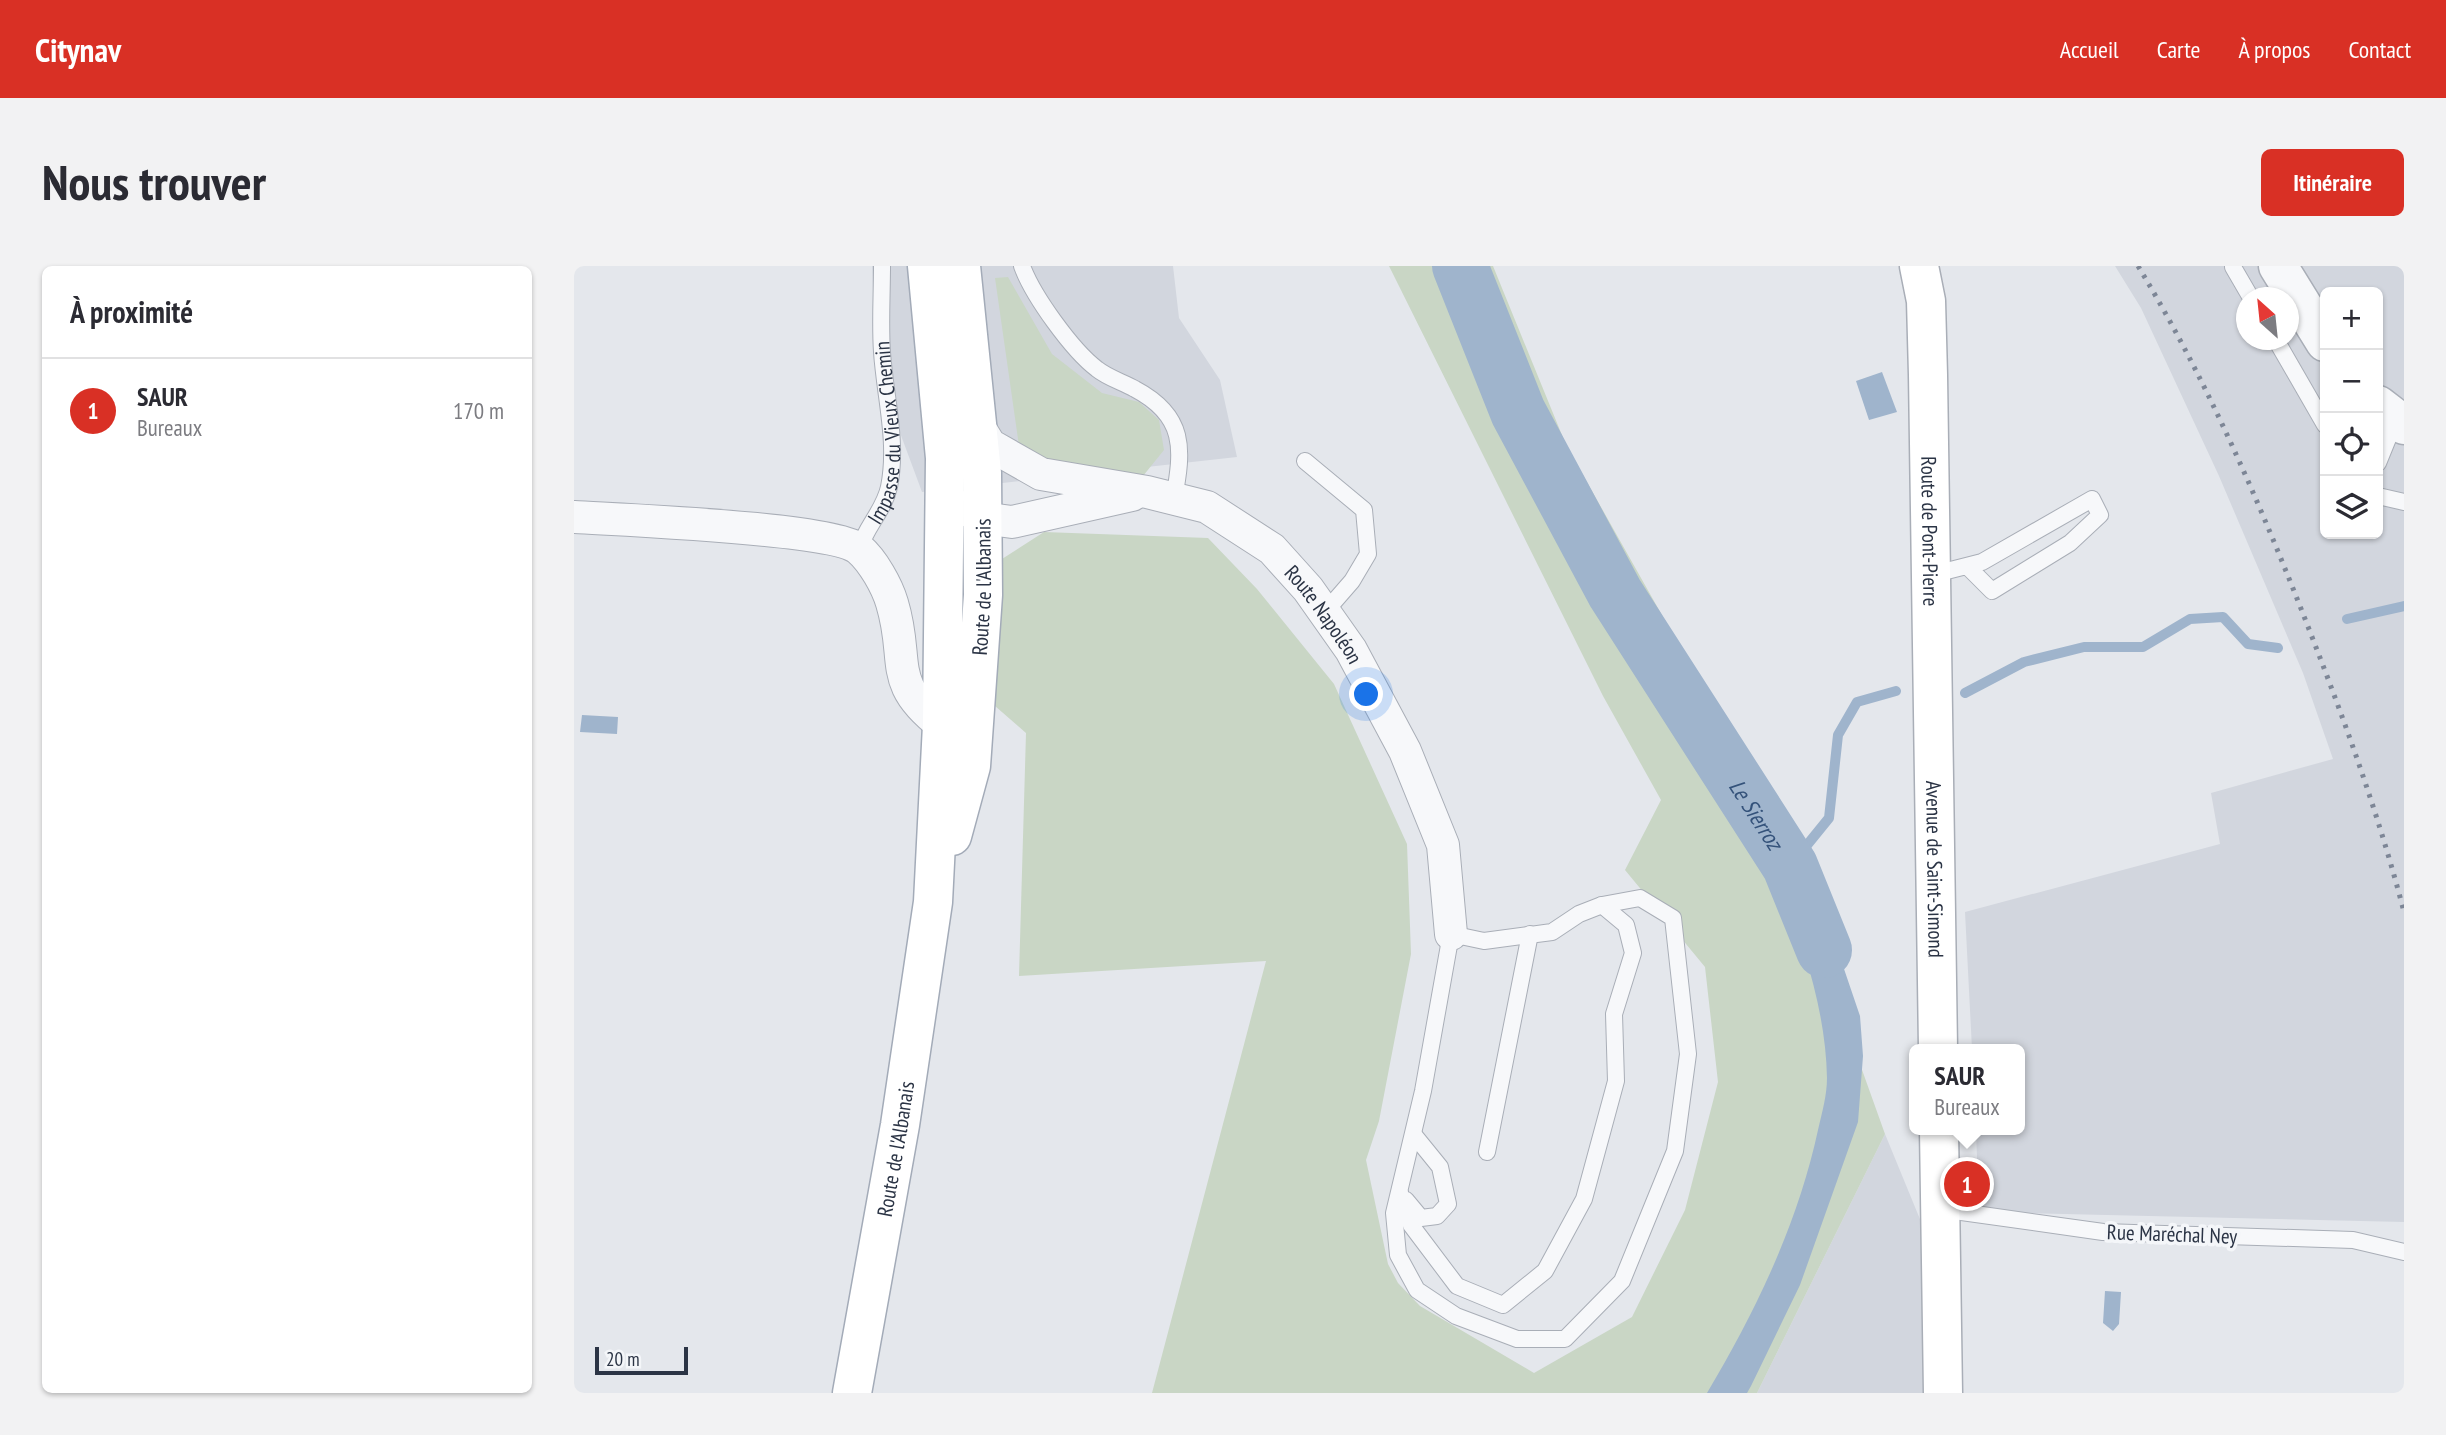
<!DOCTYPE html>
<html lang="fr">
<meta charset="utf-8">
<style>
body{margin:0;font-family:"PT Sans Narrow",sans-serif;background:#f2f2f3;color:#2b2b33}
.controls{position:absolute;right:21px;top:21px;display:grid;overflow:hidden;border-radius:10px;box-shadow:0 2px 5px #0004}
.controls button{width:63px;height:63px;display:grid;place-items:center;padding:0;border:0;border-bottom:2px solid #e1e1e2;background:#fff;color:#2b2b33;font:35px sans-serif}
.compass{position:absolute;left:1662px;top:21px;width:63px;height:63px;border-radius:50%;background:#fff;box-shadow:0 2px 5px #0004;rotate:333deg}
.scale{position:absolute;left:21px;bottom:18px;width:93px;box-sizing:border-box;padding-left:7px;border:4px solid #2b3445;border-top:0;font-size:19px;line-height:24px;white-space:nowrap;color:#2b3445;-webkit-text-stroke:5px #f4f6f9;paint-order:stroke}
.you{position:absolute;left:793px;top:429px;width:24px;height:24px;margin:-18px;border:5px solid #fff;border-radius:50%;background:#1a73e8;box-shadow:0 0 0 10px #1a73e833}
.badge{display:grid;place-items:center;width:46px;height:46px;border-radius:50%;background:#d93025;color:#fff;font-size:23px;font-weight:700}
.pin{position:absolute;translate:-50% -50%;border:4px solid #fff;box-shadow:0 2px 7px #0006}
.popup{position:absolute;left:1335px;top:778px;width:116px;height:91px;box-sizing:border-box;display:grid;place-content:center;border-radius:10px;background:#fff;filter:drop-shadow(0 2px 5px #0005);font-size:23px;white-space:nowrap;color:#7c7c81}
.popup b{font-size:26px;color:#2b2b33}
.popup::after{content:'';position:absolute;left:50%;top:100%;margin-left:-14px;border:14px solid transparent;border-top-color:#fff}
.list{margin:0;padding:0;list-style:none}
h2{display:flex;justify-content:space-between;align-items:center;height:91px;margin:0;padding:0 28px;font-size:30px}
h2 small{font-size:23px;font-weight:400;color:#7c7c81}
.list li{display:grid;grid-template-columns:46px 1fr auto;gap:21px;align-items:center;box-sizing:border-box;height:105px;padding:0 28px;border-top:2px solid #e1e1e2}
.list b{display:block;font-size:26px;white-space:nowrap}
.list p{margin:0;font-size:23px;white-space:nowrap;color:#7c7c81}
.list em{font-size:23px;font-style:normal;color:#7c7c81}
.icon{flex:none;width:38px;height:38px;fill:none;stroke:currentColor;stroke-width:2;stroke-linecap:round;stroke-linejoin:round}
.map{position:relative;flex:none;width:1830px;height:1127px;overflow:hidden;border-radius:10px}
header{display:flex;align-items:center;gap:42px;box-sizing:border-box;height:98px;padding:0 35px;background:#d93025;color:#fff}
header strong{font-size:33px}
nav{display:flex;gap:38px;margin-inline-start:auto;font-size:24px}
.intro{display:flex;align-items:center;justify-content:space-between;box-sizing:border-box;height:168px;padding:0 42px}
h1{margin:0;font-size:49px}
.button{padding:18px 32px;border-radius:10px;background:#d93025;color:#fff;font-size:24px;font-weight:700}
main{display:flex;gap:42px;padding:0 42px}
aside{flex:1;background:#fff;border-radius:10px;box-shadow:0 2px 5px #0004}
.map>svg:first-child{display:block}
</style>
<header>
<strong>Citynav</strong>
<nav><a>Accueil</a><a>Carte</a><a>À propos</a><a>Contact</a></nav>
</header>
<div class="intro"><h1>Nous trouver</h1><a class="button">Itinéraire</a></div>
<main>
<aside>
<h2>À proximité<small></small></h2>
<ul class="list">
<li><span class="badge">1</span><div><b>SAUR</b><p>Bureaux</p></div><em>170 m</em></li>
</ul>
</aside>
<div class="map">
<svg width="1830" height="1127" viewBox="0 0 1830 1127">
<rect width="100%" height="100%" fill="#e4e7ec"/>
<path fill="#d2d6de" fill-rule="evenodd" d="M 298,0 L 599,0 L 605,52 L 646,114 L 663,191 L 348,226 L 302,102 Z
M 1541,0 L 1830,0 L 1830,956 L 1405,946 L 1402,864 L 1446,864 L 1446,783 L 1398,783 L 1391,646 L 1646,578 L 1637,527 L 1759,493 L 1729,407 L 1645,210 L 1567,42 ZM 1751,26 L 1804,26 L 1804,268 L 1751,268 ZM 1672,32 L 1714,32 L 1714,74 L 1672,74 Z
M 1311,868 L 1350,963 L 1350,1127 L 1183,1127 Z"/>
<path fill="#c9d6c5" d="M 815,0 L 919,0 L 992,179 L 1190,530 L 1311,868 L 1183,1127 L 578,1127 L 692,695 L 445,710 L 452,467 L 421,440 L 428,293 L 470,266 L 634,272 L 683,323 L 760,418 L 833,578 L 837,688 L 805,855 L 792,894 L 814,998 L 824,1017 L 846,1040 L 960,1107 L 1058,1051 L 1111,944 L 1144,816 L 1131,701 L 1051,604 L 1087,534 L 1029,430 Z
M 434,11 L 478,88 L 528,127 L 565,136 L 585,154 L 590,184 L 569,210 L 483,199 L 445,180 L 421,12 Z"/>
<path fill="#9fb4cc" d="M 1308,106 L 1323,146 L 1295,154 L 1282,115 Z
M 8,449 L 44,451 L 43,468 L 6,466 Z
M 1234,597 L 1286,750 L 1289,790 L 1284,856 L 1226,1019 L 1177,1120 L 1173,1127 L 1133,1127 C 1182,1045 1224,957 1244,864 C 1248,847 1253,829 1253,812 C 1252,748 1231,685 1210,626 Z
M 1531,1025 L 1547,1026 L 1545,1058 L 1539,1065 L 1529,1057 Z"/>
<g fill="none" stroke-linecap="round" stroke-linejoin="round">
<path stroke="#9fb4cc" stroke-width="10" d="M 1773,353 L 1830,340
M 1391,427 L 1450,396 L 1510,381 L 1569,381 L 1616,353 L 1649,351 L 1674,378 L 1704,382
M 1216,600 L 1255,552 L 1264,469 L 1283,436 L 1322,425"/>
<path stroke="#9fb4cc" stroke-width="56" id="s1" d="M 886,0 L 944,146 L 1041,327 L 1216,600 L 1250,684"/>
<defs>
<g id="service">
<path d="M 448,0 C 459,30 498,84 523,103 C 534,112 549,116 561,123 C 612,150 609,183 600,232"/>
<path d="M 1659,1 L 1677,32"/>
<path d="M 1702,74 L 1751,159"/>
<path d="M 731,195 L 790,244 L 794,288 L 778,315 L 751,346"/>
<path d="M 1804,197 L 1822,153"/>
<path d="M 1804,230 L 1830,236"/>
<path id="s2" d="M 285,284 C 291,261 310,245 315,221 C 324,176 311,131 308,86 C 306,58 308,29 308,0"/>
<path d="M 1357,309 L 1408,296 L 1518,233 L 1526,249 L 1496,277 L 1418,325 L 1393,300"/>
<path d="M 1066,632 L 1099,652 L 1114,788 L 1101,885 L 1048,1015 L 991,1073 L 943,1073 L 882,1050 L 843,1024 L 824,989 L 820,947 L 849,825 L 877,668 L 910,675 L 978,666 L 1005,648 L 1028,639 Z"/>
<path d="M 913,886 L 956,668"/>
<path d="M 826,927 L 837,959 L 883,1020 L 929,1039 L 971,1005 L 1010,933 L 1042,815 L 1040,748 L 1059,687 L 1052,659 L 1028,639"/>
<path d="M 832,934 L 847,952 L 863,950 L 874,938 L 866,901 L 840,869"/>
<path d="M 1366,943 L 1529,966 L 1779,974 L 1830,986"/>
</g>
<g id="minor">
<path id="s3" d="M 402,156 L 416,179 L 467,208 L 573,226 L 633,241 L 698,283 L 734,323 L 777,384 L 831,485 L 869,579 L 877,668"/>
<path d="M 388,241 L 408,252 L 438,256 L 558,229"/>
<path d="M 0,251 C 47,254 258,262 285,283 C 299,295 313,320 318,337 C 336,396 312,416 368,459"/>
</g>
<path id="tertiary" d="M 1704,0 L 1751,76
M 1804,139 L 1830,159"/>
<g id="secondary">
<path id="s4" d="M 1345,0 L 1352,35 L 1354,109 L 1364,783"/>
<path d="M 1365,864 L 1369,1127"/>
</g>
<g id="primary">
<path id="s5" d="M 378,570 L 397,500 L 409,329 L 408,207 L 387,0"/>
<path id="s6" d="M 278,1127 L 326,859 L 359,636 L 368,459 L 371,192 L 353,0"/>
</g>
</defs>
<use href="#service" stroke="#a9aeb7" stroke-width="18"/>
<use href="#minor" stroke="#a9aeb7" stroke-width="34"/>
<use href="#tertiary" stroke="#a9aeb7" stroke-width="41"/>
<use href="#secondary" stroke="#a9aeb7" stroke-width="41"/>
<use href="#primary" stroke="#a3abb8" stroke-width="41"/>
<use href="#service" stroke="#f7f8fa" stroke-width="16"/>
<use href="#minor" stroke="#f7f8fa" stroke-width="32"/>
<use href="#tertiary" stroke="#f7f8fa" stroke-width="38"/>
<use href="#secondary" stroke="#fff" stroke-width="38"/>
<use href="#primary" stroke="#fff" stroke-width="38"/>
<path stroke="#7d8696" stroke-width="5" stroke-dasharray="3.5 7" stroke-linecap="butt" d="M 1564,0 C 1627,104 1677,217 1722,330 C 1763,434 1802,538 1830,646"/>
</g>
<g text-anchor="middle" dominant-baseline="central" stroke-width="7" stroke-linejoin="round" paint-order="stroke">
<g font-size="21" fill="#2b3445" stroke="#f4f6f9">
<text stroke="none"><textPath href="#s2" startOffset="124">Impasse du Vieux Chemin</textPath></text>
<text stroke="none"><textPath href="#s4" startOffset="266">Route de Pont-Pierre</textPath></text>
<text stroke="none"><textPath href="#s5" startOffset="252">Route de l'Albanais</textPath></text>
<text stroke="none"><textPath href="#s3" startOffset="416">Route Napoléon</textPath></text>
<text stroke="none"><textPath href="#s4" startOffset="604">Avenue de Saint-Simond</textPath></text>
<text stroke="none"><textPath href="#s6" startOffset="248">Route de l'Albanais</textPath></text>
<text transform="translate(1598 968) rotate(2)">Rue Maréchal Ney</text>
</g>
<g font-size="23" font-style="italic" fill="#34527a" stroke="#f4f6f9">
<text stroke="none"><textPath href="#s1" startOffset="625">Le Sierroz</textPath></text>
</g>
</g>
</svg>
<div class="controls">
<button>+</button>
<button>−</button>
<button><svg class="icon" aria-label="locate" viewBox="0 0 24 24"><circle cx="12" cy="12" r="6"/><path d="M12 2v4M12 18v4M2 12h4M18 12h4"/></svg></button>
<button><svg class="icon" aria-label="layers" viewBox="0 0 24 24"><path d="M12 4l9 5-9 5-9-5zM3 14l9 5 9-5"/></svg></button>
</div>
<svg class="compass" viewBox="-18 -18 36 36"><path d="M0-13l5 13h-10z" fill="#e53935"/><path d="M0 13l5-13h-10z" fill="#7c7c81"/></svg>
<div class="scale">20 m</div>
<div class="you"></div>
<div class="pin badge" style="left:1393px;top:918px">1</div>
<div class="popup"><b>SAUR</b>Bureaux</div>
</div>
</main>
